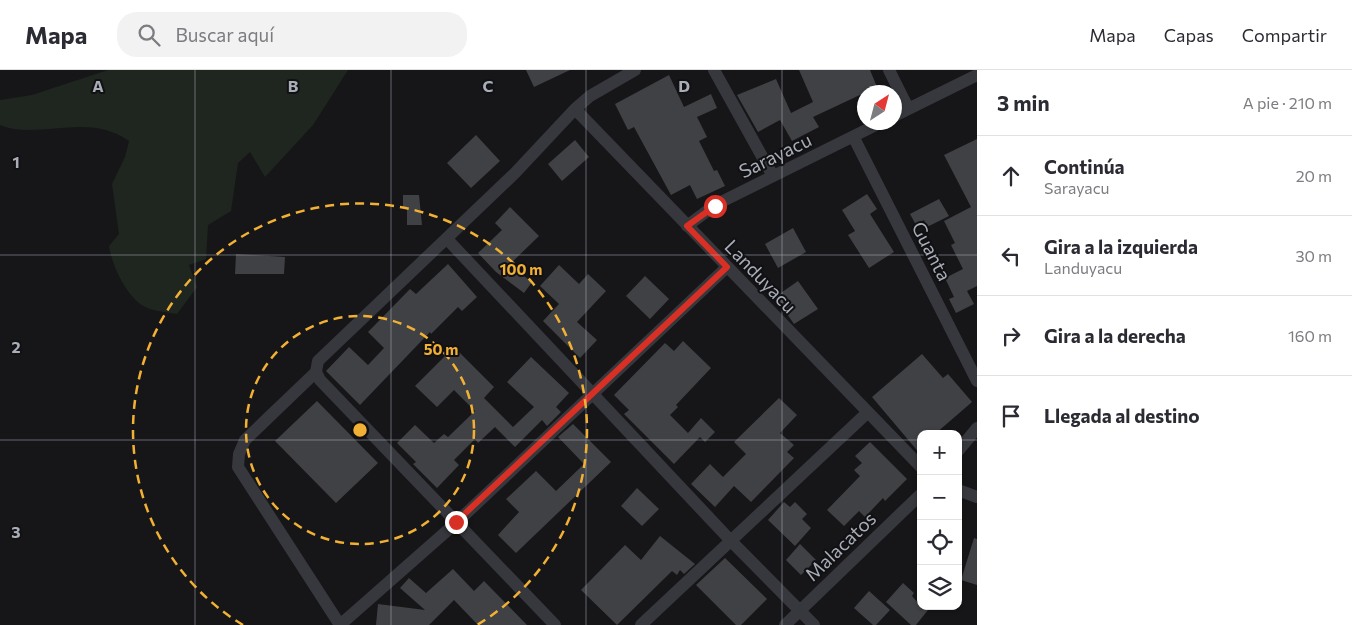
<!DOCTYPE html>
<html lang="es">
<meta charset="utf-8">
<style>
body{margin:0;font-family:Commissioner,sans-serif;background:#f2f2f3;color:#2b2b33}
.controls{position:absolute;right:15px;bottom:15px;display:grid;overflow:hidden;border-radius:10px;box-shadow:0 1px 4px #0004}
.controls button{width:45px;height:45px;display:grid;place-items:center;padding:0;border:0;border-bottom:1px solid #e1e1e2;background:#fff;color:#2b2b33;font:25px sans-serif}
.compass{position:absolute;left:857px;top:15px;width:45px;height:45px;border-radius:50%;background:#fff;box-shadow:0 1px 4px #0004;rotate:36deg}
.stop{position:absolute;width:15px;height:15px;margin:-11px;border:4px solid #d93025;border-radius:50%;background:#fff}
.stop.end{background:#d93025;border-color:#fff;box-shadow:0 1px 5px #0008}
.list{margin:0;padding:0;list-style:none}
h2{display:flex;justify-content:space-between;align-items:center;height:65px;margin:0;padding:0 20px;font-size:21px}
h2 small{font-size:16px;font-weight:400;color:#7c7c81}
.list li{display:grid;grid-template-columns:32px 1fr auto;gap:15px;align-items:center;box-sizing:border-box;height:80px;padding:0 20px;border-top:1px solid #e1e1e2}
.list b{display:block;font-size:19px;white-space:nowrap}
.list p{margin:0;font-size:16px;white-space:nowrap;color:#7c7c81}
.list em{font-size:16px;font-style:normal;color:#7c7c81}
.icon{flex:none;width:28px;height:28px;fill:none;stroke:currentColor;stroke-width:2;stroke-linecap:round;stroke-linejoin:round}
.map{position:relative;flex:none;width:977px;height:555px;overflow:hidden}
header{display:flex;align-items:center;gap:30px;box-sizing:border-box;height:70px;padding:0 25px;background:#fff;border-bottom:1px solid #e1e1e2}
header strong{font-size:24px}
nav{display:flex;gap:28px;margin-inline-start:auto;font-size:18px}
.search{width:350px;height:45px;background:#f2f2f3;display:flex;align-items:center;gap:12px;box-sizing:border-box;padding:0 18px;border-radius:20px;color:#7c7c81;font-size:19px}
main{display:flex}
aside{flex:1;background:#fff}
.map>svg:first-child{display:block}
</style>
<header>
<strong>Mapa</strong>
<div class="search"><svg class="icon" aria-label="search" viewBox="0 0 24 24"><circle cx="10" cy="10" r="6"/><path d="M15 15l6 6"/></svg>Buscar aquí</div>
<nav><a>Mapa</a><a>Capas</a><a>Compartir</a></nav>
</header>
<main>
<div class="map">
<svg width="977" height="555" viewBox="0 0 977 555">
<rect width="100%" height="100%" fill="#161618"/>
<path fill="#1e261f" d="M 108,0 L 348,0 L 313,55 L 265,107 L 250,82 L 238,93 L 231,141 L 208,155 L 206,189 L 189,195 L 197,217 L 177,244 C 166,242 149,241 140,234 C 124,221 112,195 109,176 L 119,164 L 112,114 L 125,87 L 129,71 C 87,41 39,71 0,55 L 0,30 L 32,25 Z"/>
<path fill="#404145" d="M 526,0 L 570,0 L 534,17 Z
M 799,0 L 870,0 L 877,17 L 813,47 L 819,57 L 792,71 L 780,50 L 758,62 L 737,25 L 776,9 L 791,43 L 813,32 Z
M 669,5 L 684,37 L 711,24 L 717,38 L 697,47 L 707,67 L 699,71 L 714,101 L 717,100 L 725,116 L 697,129 L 690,115 L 671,125 L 634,57 L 628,60 L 615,34 Z
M 476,65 L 500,91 L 471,118 L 447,93 Z
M 977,69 L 977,216 L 967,221 L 974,234 L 956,243 L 949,229 L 954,227 L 945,208 L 963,199 L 951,175 L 955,173 L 944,151 L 971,137 L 944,85 Z
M 575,70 L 589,87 L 562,111 L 548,94 Z
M 867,124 L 877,139 L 870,144 L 894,182 L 869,198 L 848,165 L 855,161 L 842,140 Z
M 403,125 L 419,125 L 422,155 L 407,155 L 407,138 L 403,138 Z
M 939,129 L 949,146 L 927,157 L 924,150 L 916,155 L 910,144 Z
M 510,137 L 539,166 L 509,195 L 532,212 L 524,223 L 496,202 L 478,183 L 502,160 L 495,153 Z
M 793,158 L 806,182 L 778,198 L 765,174 Z
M 236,184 L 285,187 L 284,204 L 235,204 Z
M 448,194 L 477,227 L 462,241 L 458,237 L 431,264 L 430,262 L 360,335 L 326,301 L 349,277 L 368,295 L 384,278 L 368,262 L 410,219 L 416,224 Z
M 559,195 L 579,214 L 588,204 L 606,221 L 577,252 L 597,270 L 580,288 L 543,251 L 559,234 L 540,216 Z
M 645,206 L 669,229 L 650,249 L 626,226 Z
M 798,211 L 818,239 L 794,254 L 775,227 Z
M 683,271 L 711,298 L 676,335 L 678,337 L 670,345 L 688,363 L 701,348 L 715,362 L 705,372 L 700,367 L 674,394 L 624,344 L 629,340 L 614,325 L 665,273 L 674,281 Z
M 454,277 L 494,317 L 484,328 L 513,357 L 534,337 L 507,312 L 531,287 L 569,323 L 556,337 L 561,342 L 547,356 L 542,350 L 515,377 L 495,357 L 478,373 L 475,369 L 454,390 L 459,395 L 437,418 L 413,394 L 416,392 L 397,373 L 415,355 L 434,373 L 444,364 L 448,367 L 475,341 L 454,320 L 437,337 L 415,316 Z
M 922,284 L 943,308 L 948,304 L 972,332 L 935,364 L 921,364 L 921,385 L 872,327 Z
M 779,328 L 797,345 L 780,363 L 794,375 L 787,382 L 794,388 L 751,432 L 734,416 L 715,437 L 691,414 L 710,394 L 723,407 L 746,384 L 734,372 Z
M 317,331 L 378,393 L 336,433 L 275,371 Z
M 573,354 L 611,392 L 516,483 L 498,465 L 519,442 L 506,429 L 536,401 L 556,421 L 584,394 L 558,367 Z
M 870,372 L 907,409 L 885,431 L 883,428 L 865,447 L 859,441 L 844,456 L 827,440 L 860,406 L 854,400 L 862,393 L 855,386 Z
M 637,418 L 659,439 L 642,456 L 621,436 Z
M 784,432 L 790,437 L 795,432 L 807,444 L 802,449 L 811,458 L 795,476 L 768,450 Z
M 660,466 L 695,494 L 684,504 L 680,500 L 677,505 L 672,501 L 617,555 L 581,520 L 625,475 L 641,490 Z
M 974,468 L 977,469 L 977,515 L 961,510 Z
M 800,474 L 816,490 L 801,505 L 786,490 Z
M 725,488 L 767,529 L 741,555 L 736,555 L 696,515 Z
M 453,499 L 474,521 L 484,511 L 527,555 L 478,555 L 454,530 L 429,555 L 376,555 L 378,534 L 425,540 L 400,518 L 409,508 L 426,523 Z
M 903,513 L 914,523 L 912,526 L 921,536 L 928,540 L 916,555 L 911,555 L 886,532 Z
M 869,521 L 890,540 L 876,555 L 873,555 L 854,538 Z"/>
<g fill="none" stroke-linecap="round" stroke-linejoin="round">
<path stroke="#37383d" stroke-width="12" d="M 714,0 L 773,106
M 889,0 L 908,38
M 575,39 L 921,397
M 894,46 L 977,5
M 854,68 L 977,311
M 687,156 L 715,135 L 882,52
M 447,169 L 732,472 L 814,555
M 316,302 L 245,370 L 239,384 L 238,397 L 340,555
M 958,381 L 977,358
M 958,420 L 977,427
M 340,555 L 457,452 L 727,197
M 555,555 L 320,310 L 316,302 L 318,291 L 515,103 L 575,39 L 590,26 L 635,0
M 641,555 L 867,343
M 785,555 L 921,424"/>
</g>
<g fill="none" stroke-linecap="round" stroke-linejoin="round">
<path stroke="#d93025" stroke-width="6" d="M 456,452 L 727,197 L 687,156 L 715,136"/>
</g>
<path fill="none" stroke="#a8adb8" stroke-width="1" stroke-opacity="0.55" d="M 195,0 L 195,555M 391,0 L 391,555M 586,0 L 586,555M 782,0 L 782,555M 0,185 L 977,185M 0,370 L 921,370M 958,370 L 977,370"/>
<g fill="none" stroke="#f2b134" stroke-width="2.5" stroke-dasharray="9 6">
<circle cx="360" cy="360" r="114"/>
<path d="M243 555A227 227 0 1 1 477 555"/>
</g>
<g text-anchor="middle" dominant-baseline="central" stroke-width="4" stroke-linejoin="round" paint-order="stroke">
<g font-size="19" fill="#a8adb8" stroke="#111113">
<text transform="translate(775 85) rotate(-26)">Sarayacu</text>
<text transform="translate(932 181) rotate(63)">Guanta</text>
<text transform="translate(761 206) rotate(46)">Landuyacu</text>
<text transform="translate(840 476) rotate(-44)">Malacatos</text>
</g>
</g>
<g font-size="16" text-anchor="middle" font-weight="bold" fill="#a8adb8" stroke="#111113" stroke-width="4" stroke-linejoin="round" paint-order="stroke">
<text x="98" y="22">A</text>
<text x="293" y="22">B</text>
<text x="488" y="22">C</text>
<text x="684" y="22">D</text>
<text x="16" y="98">1</text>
<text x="16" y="283">2</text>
<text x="16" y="468">3</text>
</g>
<circle cx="360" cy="360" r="8" fill="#f2b134" stroke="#111113" stroke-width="2.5"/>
<g font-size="15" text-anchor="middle" font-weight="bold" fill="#f2b134" stroke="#111113" stroke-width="4" stroke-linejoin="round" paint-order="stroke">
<text x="521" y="205">100 m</text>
<text x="441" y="285">50 m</text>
</g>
</svg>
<div class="controls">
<button>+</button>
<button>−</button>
<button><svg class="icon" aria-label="locate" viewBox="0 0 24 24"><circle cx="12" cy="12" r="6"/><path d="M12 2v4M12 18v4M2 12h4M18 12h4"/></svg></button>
<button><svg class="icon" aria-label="layers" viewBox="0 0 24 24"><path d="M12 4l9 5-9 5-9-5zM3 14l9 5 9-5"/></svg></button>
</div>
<svg class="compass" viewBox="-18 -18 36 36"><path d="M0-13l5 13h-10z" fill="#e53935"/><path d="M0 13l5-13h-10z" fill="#7c7c81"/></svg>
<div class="stop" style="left:715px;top:136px"></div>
<div class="stop end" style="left:456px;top:452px"></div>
</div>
<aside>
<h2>3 min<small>A pie · 210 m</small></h2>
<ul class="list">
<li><svg class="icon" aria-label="ahead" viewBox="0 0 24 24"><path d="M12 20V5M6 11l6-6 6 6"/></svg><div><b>Continúa</b><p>Sarayacu</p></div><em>20 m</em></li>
<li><svg class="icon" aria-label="left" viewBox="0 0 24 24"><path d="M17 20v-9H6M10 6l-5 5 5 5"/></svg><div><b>Gira a la izquierda</b><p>Landuyacu</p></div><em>30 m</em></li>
<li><svg class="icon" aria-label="right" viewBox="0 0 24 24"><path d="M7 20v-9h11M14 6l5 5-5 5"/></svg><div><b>Gira a la derecha</b></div><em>160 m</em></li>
<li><svg class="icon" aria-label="arrive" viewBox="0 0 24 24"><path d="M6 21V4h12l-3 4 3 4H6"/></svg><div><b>Llegada al destino</b></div></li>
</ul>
</aside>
</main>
